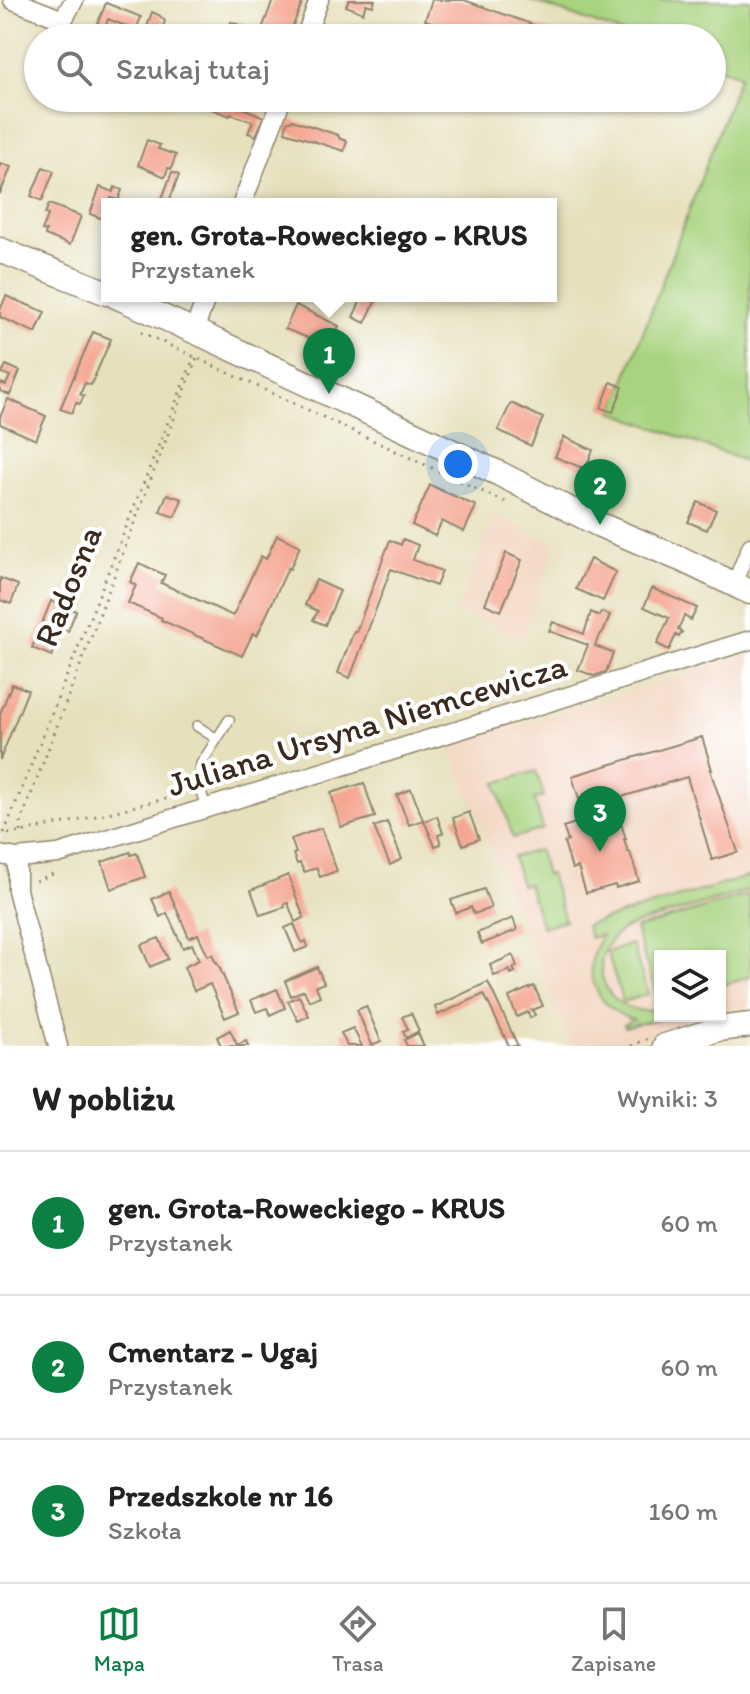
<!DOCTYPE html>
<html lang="pl">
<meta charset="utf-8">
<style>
body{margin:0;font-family:Itim,sans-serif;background:#f2f2f2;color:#222}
.controls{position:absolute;right:24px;bottom:24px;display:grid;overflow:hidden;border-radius:0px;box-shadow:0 2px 6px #0004}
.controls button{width:72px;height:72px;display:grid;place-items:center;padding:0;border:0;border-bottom:2px solid #e0e0e0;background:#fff;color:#222;font:40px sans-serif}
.you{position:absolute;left:458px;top:464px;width:28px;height:28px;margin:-20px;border:6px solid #fff;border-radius:50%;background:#1a73e8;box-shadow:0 0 0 12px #1a73e833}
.badge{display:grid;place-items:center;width:52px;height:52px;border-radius:50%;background:#0b8043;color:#fff;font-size:26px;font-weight:700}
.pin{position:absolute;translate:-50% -66px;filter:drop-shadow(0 2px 4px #0008)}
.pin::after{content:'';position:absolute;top:42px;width:28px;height:24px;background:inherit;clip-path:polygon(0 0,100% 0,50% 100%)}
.popup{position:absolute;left:101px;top:198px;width:456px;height:104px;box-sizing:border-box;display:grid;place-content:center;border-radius:0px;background:#fff;filter:drop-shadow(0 2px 6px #0005);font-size:26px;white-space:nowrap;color:#767676}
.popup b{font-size:30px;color:#222}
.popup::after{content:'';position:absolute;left:50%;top:100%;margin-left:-16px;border:16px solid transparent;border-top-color:#fff}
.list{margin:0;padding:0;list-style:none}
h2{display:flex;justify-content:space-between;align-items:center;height:104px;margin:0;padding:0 32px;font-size:34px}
h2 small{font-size:26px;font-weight:400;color:#767676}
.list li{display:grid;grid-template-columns:52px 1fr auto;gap:24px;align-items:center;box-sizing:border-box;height:144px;padding:0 32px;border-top:2px solid #e0e0e0}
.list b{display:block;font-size:30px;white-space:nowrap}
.list p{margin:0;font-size:26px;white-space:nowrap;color:#767676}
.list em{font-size:26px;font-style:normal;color:#767676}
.icon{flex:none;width:44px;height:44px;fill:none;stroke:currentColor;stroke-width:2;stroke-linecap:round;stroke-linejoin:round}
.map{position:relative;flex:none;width:750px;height:1046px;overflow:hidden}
.search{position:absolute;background:#fff;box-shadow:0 2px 6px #0004;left:24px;right:24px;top:24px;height:88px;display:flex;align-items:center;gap:20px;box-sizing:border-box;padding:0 28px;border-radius:44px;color:#767676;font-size:30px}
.sheet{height:536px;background:#fff}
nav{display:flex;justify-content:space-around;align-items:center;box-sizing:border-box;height:112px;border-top:2px solid #e0e0e0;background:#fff;font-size:22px;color:#767676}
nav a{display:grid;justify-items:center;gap:4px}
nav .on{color:#0b8043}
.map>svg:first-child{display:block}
</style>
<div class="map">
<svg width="750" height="1046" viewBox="0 0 750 1046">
<rect width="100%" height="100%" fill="#fff"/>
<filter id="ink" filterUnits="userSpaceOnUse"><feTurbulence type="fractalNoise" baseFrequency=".0125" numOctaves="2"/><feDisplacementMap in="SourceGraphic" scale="16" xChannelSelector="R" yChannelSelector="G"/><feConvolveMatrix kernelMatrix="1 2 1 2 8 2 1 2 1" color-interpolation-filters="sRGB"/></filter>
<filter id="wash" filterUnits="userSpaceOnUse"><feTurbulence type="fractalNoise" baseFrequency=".006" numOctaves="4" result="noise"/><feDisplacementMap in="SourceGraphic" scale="32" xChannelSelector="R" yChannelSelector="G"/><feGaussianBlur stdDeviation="1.8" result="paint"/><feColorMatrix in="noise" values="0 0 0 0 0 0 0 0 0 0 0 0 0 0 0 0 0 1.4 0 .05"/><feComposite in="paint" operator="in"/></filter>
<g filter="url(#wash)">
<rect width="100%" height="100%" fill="#e6e0bc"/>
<path fill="#f2d4be" d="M 495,515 L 556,544 L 524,639 L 457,610 Z
M 750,654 L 750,1007 L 720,1012 L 720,956 L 660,956 L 660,1016 L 699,1016 L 620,1046 L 571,1046 L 450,747 Z"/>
<path fill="#a8d37f" stroke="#727e4e" stroke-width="2" d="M 529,0 L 750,0 L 750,463 L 613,412 L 740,75 L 712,65 L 712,38 L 636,38 Z
M 536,771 L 544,796 L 534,799 L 543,829 L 513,838 L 496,783 Z
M 539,850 L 546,875 L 550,874 L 565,920 L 542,927 L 528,884 L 521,885 L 513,857 Z
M 750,876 L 750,890 L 633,925 C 577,947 601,1023 660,1009 L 660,1016 L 672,1016 L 625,1027 L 624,1024 L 633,1020 C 595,1007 579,970 602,935 L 590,938 L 586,925 Z
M 747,895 L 750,904 L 750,977 L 720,986 L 720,956 L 660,956 L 659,1004 L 635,929 Z
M 632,944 L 648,994 L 623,1002 L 607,952 Z"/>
<g id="blocks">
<path fill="#f4a28d" d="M 273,0 L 294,0 L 302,3 L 288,38 L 262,29 Z
M 349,0 L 375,0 L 373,6 L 366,4 L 363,13 L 346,6 Z
M 432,0 L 464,0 L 570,38 L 475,38 L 425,20 Z
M 106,3 L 141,17 L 136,30 L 108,19 L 105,28 L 97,25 Z
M 152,12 L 159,15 L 165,21 L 159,38 L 150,38 L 153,29 L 147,27 Z
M 231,22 L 254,30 L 251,38 L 236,36 L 236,38 L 226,38 Z
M 200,98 L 220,98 L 264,117 L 256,136 L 248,133 L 253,122 L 231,114 L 230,116 L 198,104 Z
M 292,120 L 338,135 L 340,139 L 347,141 L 344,151 L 285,132 L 287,122 Z
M 147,140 L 160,145 L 158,149 L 176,155 L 171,169 L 168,168 L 165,177 L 138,165 Z
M 0,163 L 11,167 L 0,194 Z
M 43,167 L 54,171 L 42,201 L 31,196 Z
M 172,172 L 179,175 L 168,204 L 160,204 Z
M 100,187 L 113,192 L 115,187 L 122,190 L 118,200 L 111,198 L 103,219 L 90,214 Z
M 49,204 L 81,216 L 70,245 L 45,235 L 46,231 L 42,230 L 48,215 L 45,214 Z
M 6,296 L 45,312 L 36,333 L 0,317 L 0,310 Z
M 363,296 L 378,296 L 365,323 L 353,317 Z
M 296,305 L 339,326 L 329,349 L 308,338 L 285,329 Z
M 93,332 L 111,339 L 91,385 L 85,383 L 80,394 L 84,396 L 80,404 L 76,403 L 72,413 L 60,409 Z
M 6,365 L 20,371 L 10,395 L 0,391 L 0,383 L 6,385 L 10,376 L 2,373 Z
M 611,382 L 623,387 L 613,412 L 601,408 Z
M 8,399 L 46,416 L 36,440 L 0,424 L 0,417 Z
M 511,403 L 543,418 L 531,446 L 498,430 Z
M 564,437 L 593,450 L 585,469 L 555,457 Z
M 430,485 L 476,506 L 464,532 L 442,521 L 435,536 L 412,525 Z
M 167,494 L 182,499 L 175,517 L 160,512 Z
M 698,502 L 716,510 L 707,530 L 688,522 Z
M 277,535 L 300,546 L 290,569 L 288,568 L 257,636 L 253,633 L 242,656 L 161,620 L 162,618 L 128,603 L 136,585 L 130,582 L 139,563 L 165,575 L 161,583 L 233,616 L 261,556 L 266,559 Z
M 403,539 L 418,545 L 413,560 L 442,571 L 436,586 L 391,569 L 350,678 L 338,673 L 354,631 L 356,632 L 390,540 L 401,545 Z
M 506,553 L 522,560 L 501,611 L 485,604 Z
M 590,559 L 616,572 L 603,601 L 576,589 Z
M 0,578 L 18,585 L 11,604 L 0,600 Z
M 316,580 L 340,591 L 325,625 L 313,620 L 318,611 L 305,605 Z
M 652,588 L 697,608 L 691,620 L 684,616 L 678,630 L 682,632 L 679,637 L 676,635 L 669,650 L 657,644 L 669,618 L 644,607 Z
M 51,601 L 76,611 L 68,631 L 63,629 L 52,656 L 32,648 Z
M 591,612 L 599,616 L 601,612 L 610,615 L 604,630 L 598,638 L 595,646 L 613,653 L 606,672 L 594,676 L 578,670 L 588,645 L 549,631 L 553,622 L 584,634 Z
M 12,684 L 28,690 L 0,760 L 0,714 Z
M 702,737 L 712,770 L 710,770 L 738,852 L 712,860 L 687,777 L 592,806 L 595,818 L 617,811 L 626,839 L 624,839 L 628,852 L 630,852 L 639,881 L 616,888 L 615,885 L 586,893 L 578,867 L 572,869 L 564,842 L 568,841 L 563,827 L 588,819 L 585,808 L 582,809 L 572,776 Z
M 364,783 L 375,817 L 341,827 L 331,793 Z
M 411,789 L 423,820 L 409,825 L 397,795 Z
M 469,812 L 479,839 L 463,845 L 453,818 Z
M 437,816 L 443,833 L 438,835 L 441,844 L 435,846 L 424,821 Z
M 387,822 L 402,859 L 390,865 L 374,827 Z
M 321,828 L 337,871 L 320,877 L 317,868 L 304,872 L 300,863 L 297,864 L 293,854 L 296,853 L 291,839 Z
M 130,852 L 131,855 L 137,853 L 145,877 L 111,889 L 102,862 Z
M 288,875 L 304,918 L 295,922 L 288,903 L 284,904 L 285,907 L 260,915 L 251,890 Z
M 484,889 L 491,908 L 474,914 L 471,907 L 456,913 L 451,900 Z
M 169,891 L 189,938 L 198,934 L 208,956 L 212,954 L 216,963 L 217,962 L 239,1012 L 225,1018 L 210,984 L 194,991 L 184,967 L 199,960 L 192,944 L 183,948 L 167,913 L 160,917 L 152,899 Z
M 513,918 L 517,930 L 482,944 L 477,933 Z
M 294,924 L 302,943 L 306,941 L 308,947 L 295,952 L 285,928 Z
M 159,938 L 168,959 L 150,967 L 141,945 Z
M 513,955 L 517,967 L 513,968 L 515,972 L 511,974 L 510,970 L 494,976 L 490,965 Z
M 317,967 L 324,983 L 316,986 L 320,996 L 309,1001 L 304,990 L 291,996 L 285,981 Z
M 488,982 L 518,1046 L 509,1046 L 484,994 L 438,1015 L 435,1007 Z
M 534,986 L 543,1006 L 532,1010 L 535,1015 L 530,1018 L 528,1012 L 517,1017 L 509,997 Z
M 277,989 L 285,1008 L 270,1015 L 267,1008 L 256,1012 L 251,1000 Z
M 299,996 L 309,1016 L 298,1021 L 288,1001 Z
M 366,1006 L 381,1041 L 372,1045 L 357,1010 Z
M 411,1013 L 419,1031 L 406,1038 L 403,1031 L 408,1029 L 402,1017 Z
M 353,1028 L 362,1046 L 347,1046 L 341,1033 Z
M 230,1030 L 237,1045 L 246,1041 L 248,1046 L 221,1046 L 217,1037 Z
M 418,1033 L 424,1046 L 407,1046 L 404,1040 Z"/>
</g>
</g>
<g filter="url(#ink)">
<use href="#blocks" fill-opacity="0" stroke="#90856d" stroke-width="2"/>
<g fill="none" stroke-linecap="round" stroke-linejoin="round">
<defs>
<path id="service" d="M 197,726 L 217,739
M 206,808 C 202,793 195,779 201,764 L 229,720"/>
<path id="pedestrian" d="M 734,584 L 750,545"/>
<path id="minor" d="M 13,0 L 63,20 L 74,0
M 305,38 L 319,0
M 242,204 L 282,98
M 194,330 L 207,296
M 0,855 L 17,858 L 58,854 L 750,640
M 17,858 L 17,890 L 58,1046"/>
<path id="tertiary" d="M 0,250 L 107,293
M 116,296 L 203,335 L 500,474 L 600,525 L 683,560 L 750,592
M 665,1046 L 718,1029 L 750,1025"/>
</defs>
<use href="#service" stroke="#90856d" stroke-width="12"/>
<use href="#pedestrian" stroke="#90856d" stroke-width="17"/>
<use href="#minor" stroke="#90856d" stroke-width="21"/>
<use href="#tertiary" stroke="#90856d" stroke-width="27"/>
<path stroke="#90856d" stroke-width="3" stroke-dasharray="2 6" stroke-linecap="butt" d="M 141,332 L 507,503
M 21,832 L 21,821 L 197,358
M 4,833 L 194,357
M 0,834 C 17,834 34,829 50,826 C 95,818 137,804 181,796
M 36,881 L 55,873
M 631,1046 L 647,1039"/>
<use href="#service" stroke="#fff" stroke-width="9"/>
<use href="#pedestrian" stroke="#fff" stroke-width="14"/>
<use href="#minor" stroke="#fff" stroke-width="18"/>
<use href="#tertiary" stroke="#fff" stroke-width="24"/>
</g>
</g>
<g text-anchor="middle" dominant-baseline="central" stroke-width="8" stroke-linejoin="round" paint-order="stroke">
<g font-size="34" fill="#3b2a1e" stroke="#fff">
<text transform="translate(68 586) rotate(-68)">Radosna</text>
<text transform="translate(367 725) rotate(-17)">Juliana Ursyna Niemcewicza</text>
</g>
</g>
</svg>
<div class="controls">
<button><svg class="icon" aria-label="layers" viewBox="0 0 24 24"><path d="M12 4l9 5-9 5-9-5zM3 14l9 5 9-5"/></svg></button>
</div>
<div class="you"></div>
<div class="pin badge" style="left:329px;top:394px">1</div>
<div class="popup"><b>gen. Grota-Roweckiego - KRUS</b>Przystanek</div>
<div class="pin badge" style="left:600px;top:525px">2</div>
<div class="pin badge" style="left:600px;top:852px">3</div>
<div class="search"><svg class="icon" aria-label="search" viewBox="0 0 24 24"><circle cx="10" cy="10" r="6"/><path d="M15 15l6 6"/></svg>Szukaj tutaj</div>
</div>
<section class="sheet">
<h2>W pobliżu<small>Wyniki: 3</small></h2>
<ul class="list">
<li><span class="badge">1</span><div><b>gen. Grota-Roweckiego - KRUS</b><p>Przystanek</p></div><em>60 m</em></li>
<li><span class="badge">2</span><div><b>Cmentarz - Ugaj</b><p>Przystanek</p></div><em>60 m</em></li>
<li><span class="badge">3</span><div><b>Przedszkole nr 16</b><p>Szkoła</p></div><em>160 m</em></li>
</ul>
</section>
<nav>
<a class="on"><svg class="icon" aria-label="map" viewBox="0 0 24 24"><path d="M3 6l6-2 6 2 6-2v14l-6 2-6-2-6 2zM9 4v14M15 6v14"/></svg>Mapa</a>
<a><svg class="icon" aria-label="directions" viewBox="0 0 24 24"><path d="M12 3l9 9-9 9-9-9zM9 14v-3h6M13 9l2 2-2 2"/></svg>Trasa</a>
<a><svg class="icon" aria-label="saved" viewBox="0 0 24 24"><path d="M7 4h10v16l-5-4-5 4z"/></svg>Zapisane</a>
</nav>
